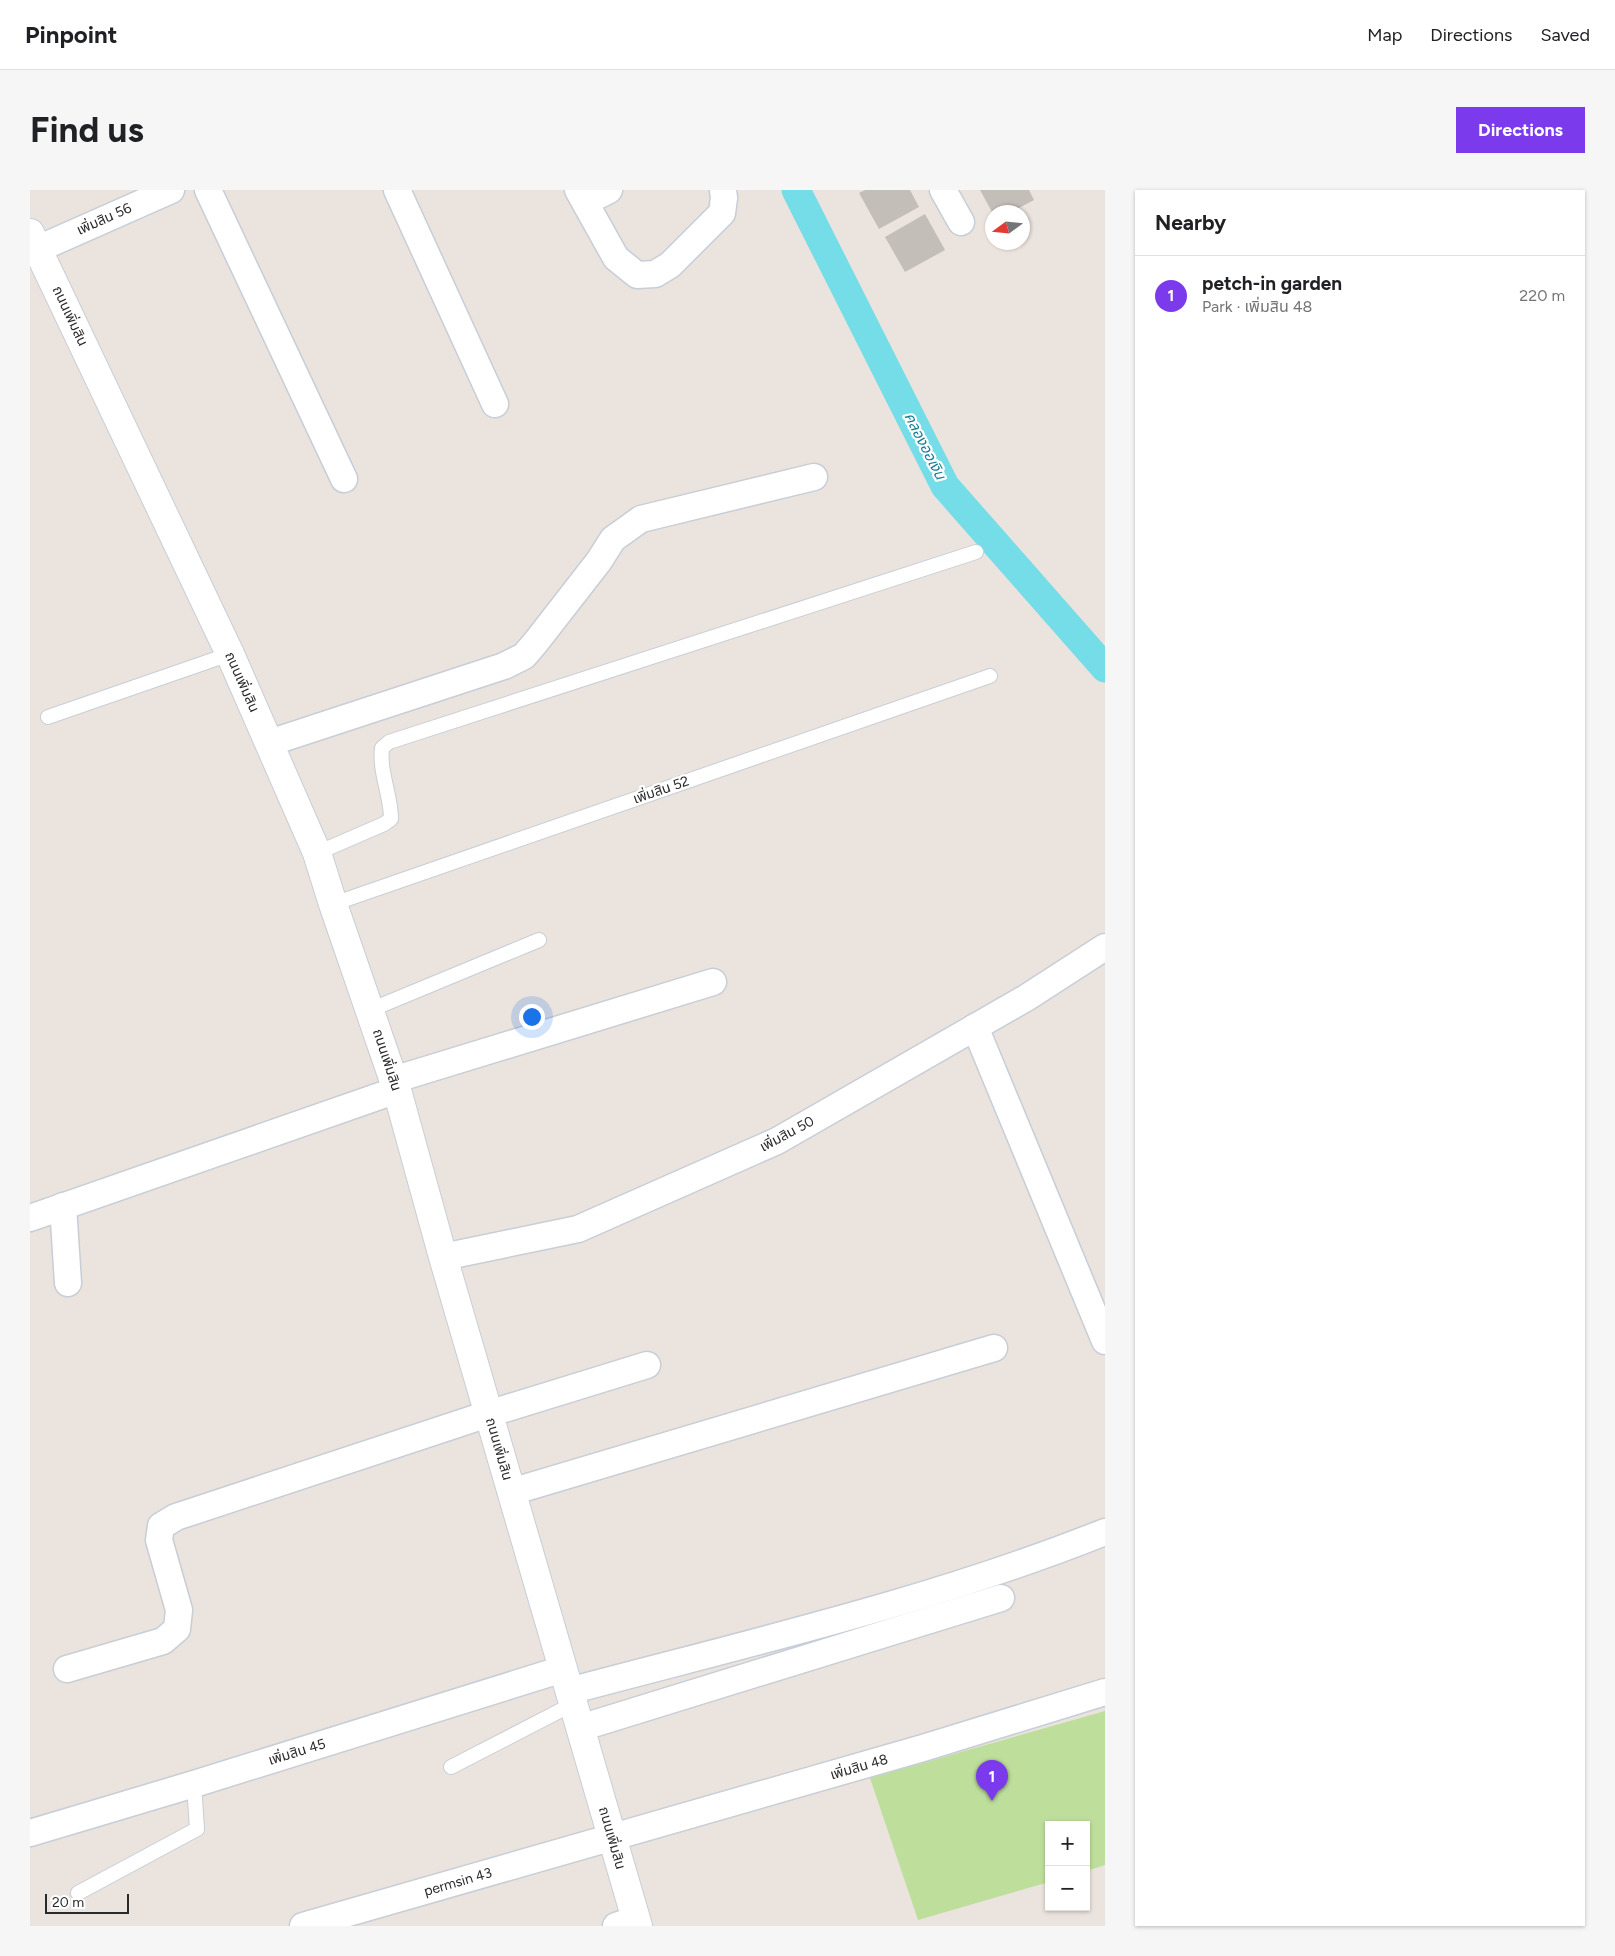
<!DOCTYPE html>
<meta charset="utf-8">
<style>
body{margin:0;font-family:Figtree,"Noto Sans Thai",sans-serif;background:#f6f6f6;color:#202124}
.controls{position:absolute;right:15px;bottom:15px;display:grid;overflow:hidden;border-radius:0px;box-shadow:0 1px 4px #0004}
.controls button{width:45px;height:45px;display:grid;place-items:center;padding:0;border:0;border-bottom:1px solid #e0e0e0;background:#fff;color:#202124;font:25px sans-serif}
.compass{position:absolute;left:955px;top:15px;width:45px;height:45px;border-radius:50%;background:#fff;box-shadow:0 1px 4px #0004;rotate:255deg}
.scale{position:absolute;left:15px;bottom:12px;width:84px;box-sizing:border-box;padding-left:5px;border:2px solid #2a2a2a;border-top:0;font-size:14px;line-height:18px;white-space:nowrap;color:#2a2a2a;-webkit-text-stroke:4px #fff;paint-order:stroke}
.you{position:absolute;left:501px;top:826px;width:18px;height:18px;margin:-12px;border:4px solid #fff;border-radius:50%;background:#1a73e8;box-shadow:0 0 0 8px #1a73e833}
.badge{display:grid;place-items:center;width:32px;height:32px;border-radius:50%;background:#7c3aed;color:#fff;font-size:16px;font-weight:700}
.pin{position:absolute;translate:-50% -41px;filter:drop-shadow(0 1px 2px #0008)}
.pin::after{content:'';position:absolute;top:26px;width:18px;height:15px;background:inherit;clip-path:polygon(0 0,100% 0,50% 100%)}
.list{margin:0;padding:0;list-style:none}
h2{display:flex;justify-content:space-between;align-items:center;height:65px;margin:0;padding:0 20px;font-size:21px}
h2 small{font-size:16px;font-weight:400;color:#757577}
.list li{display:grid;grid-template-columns:32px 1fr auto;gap:15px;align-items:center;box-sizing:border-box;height:80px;padding:0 20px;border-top:1px solid #e0e0e0}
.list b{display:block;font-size:19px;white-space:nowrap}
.list p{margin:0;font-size:16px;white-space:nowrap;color:#757577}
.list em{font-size:16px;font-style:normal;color:#757577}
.map{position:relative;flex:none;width:1075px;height:1736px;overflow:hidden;border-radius:0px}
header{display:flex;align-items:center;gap:30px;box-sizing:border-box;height:70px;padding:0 25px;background:#fff;border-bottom:1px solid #e0e0e0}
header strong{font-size:24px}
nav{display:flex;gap:28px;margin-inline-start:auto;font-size:18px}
.intro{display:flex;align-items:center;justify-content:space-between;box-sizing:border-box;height:120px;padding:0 30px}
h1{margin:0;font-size:35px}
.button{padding:12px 22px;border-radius:0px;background:#7c3aed;color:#fff;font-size:18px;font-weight:700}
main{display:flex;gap:30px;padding:0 30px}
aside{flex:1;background:#fff;border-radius:0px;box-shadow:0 1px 4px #0004}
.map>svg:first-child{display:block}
</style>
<header>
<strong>Pinpoint</strong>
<nav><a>Map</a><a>Directions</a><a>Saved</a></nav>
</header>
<div class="intro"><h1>Find us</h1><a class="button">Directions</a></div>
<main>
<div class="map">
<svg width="1075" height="1736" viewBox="0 0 1075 1736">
<rect width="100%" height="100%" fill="#ebe3dd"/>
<path fill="#bedf9c" d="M 1075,1521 L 1075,1675 L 1056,1681 L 1056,1635 L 1019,1635 L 1019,1692 L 888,1730 L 840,1588 Z"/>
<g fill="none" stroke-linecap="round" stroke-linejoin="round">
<path stroke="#75dde8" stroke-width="29" d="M 766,0 L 915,296 L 1075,478"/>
</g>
<path fill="#c4beb8" d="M 835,0 L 880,0 L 889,17 L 849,39 L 829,3 Z
M 950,0 L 999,0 L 1004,10 L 981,22 L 962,22 Z
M 895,24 L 915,60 L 875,82 L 855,47 Z"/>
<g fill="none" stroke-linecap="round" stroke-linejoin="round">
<defs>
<path id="lane" d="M 18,527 L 200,464
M 287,663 L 354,634 L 361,629 C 361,605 349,582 352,558 L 359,552 L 946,362
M 303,714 L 960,486
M 340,820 L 509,750
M 421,1577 L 543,1514
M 48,1703 L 167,1639 L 164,1594"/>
<g id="street">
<path d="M 178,0 L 314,289"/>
<path d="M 367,0 L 465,214"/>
<path d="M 548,0 L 586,68 L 607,85 L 625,84 L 640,75 L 692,23 L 694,8 L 693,0"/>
<path d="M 913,0 L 931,32"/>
<path d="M 555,12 L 579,0"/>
<path d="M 8,59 L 141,0"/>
<path d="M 239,553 L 474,476 L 494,466 L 506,452 L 569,371 L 583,349 L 611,329 L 784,287"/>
<path d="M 945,837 L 1075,1151"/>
<path d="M 363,890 L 683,792"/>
<path d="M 33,1016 L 38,1093"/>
<path d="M 0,1028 L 367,900"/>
<path d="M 413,1067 L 548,1039 L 747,951 L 996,808 L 1075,757"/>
<path d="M 481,1302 L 964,1158"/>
<path d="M 37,1479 L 133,1451 L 147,1439 L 149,1420 L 129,1350 L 131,1336 L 146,1327 L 458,1224 L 617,1175"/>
<path d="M 539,1501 C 719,1453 902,1411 1075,1342"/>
<path d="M 550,1538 L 971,1408"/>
<path d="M 0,1643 L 164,1594 L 533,1479"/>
<path id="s1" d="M 273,1736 L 893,1558 L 1075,1502"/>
<path d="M 586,1736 L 606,1729"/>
</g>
<path id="secondary" d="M 0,43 L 200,464 L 287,663 L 303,714 L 367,900 L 413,1067 L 608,1736"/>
</defs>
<use href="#lane" stroke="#c8ced7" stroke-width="16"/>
<use href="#street" stroke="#c8ced7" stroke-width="29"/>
<use href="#secondary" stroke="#c8ced7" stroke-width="30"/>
<use href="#lane" stroke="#fff" stroke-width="14"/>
<use href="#street" stroke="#fff" stroke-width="26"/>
<use href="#secondary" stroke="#fff" stroke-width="28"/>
</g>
<g text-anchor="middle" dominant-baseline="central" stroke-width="4.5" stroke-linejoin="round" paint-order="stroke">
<g font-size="14" fill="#2a2a2a" stroke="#fff">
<text transform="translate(74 29) rotate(-24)">เพิ่มสิน 56</text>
<text transform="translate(40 126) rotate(65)">ถนนเพิ่มสิน</text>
<text transform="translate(212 492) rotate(66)">ถนนเพิ่มสิน</text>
<text transform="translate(631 600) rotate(-19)">เพิ่มสิน 52</text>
<text transform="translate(357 870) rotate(72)">ถนนเพิ่มสิน</text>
<text transform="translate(757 944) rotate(-28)">เพิ่มสิน 50</text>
<text transform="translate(469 1259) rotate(74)">ถนนเพิ่มสิน</text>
<text transform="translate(267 1562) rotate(-17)">เพิ่มสิน 45</text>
<text transform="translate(829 1577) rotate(-16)">เพิ่มสิน 48</text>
<text transform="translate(582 1648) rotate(74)">ถนนเพิ่มสิน</text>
<text stroke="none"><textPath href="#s1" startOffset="161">permsin 43</textPath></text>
</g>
<g font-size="15" font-style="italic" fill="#147e94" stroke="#fff">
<text transform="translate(895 256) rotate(63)">คลองออเงิน</text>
</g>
</g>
</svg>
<div class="controls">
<button>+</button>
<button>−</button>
</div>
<svg class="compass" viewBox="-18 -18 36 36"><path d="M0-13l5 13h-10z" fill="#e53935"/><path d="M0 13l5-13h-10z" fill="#757577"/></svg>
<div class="scale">20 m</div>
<div class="you"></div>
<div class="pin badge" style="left:962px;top:1611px">1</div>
</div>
<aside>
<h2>Nearby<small></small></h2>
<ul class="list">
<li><span class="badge">1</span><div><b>petch-in garden</b><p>Park · เพิ่มสิน 48</p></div><em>220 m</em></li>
</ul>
</aside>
</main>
